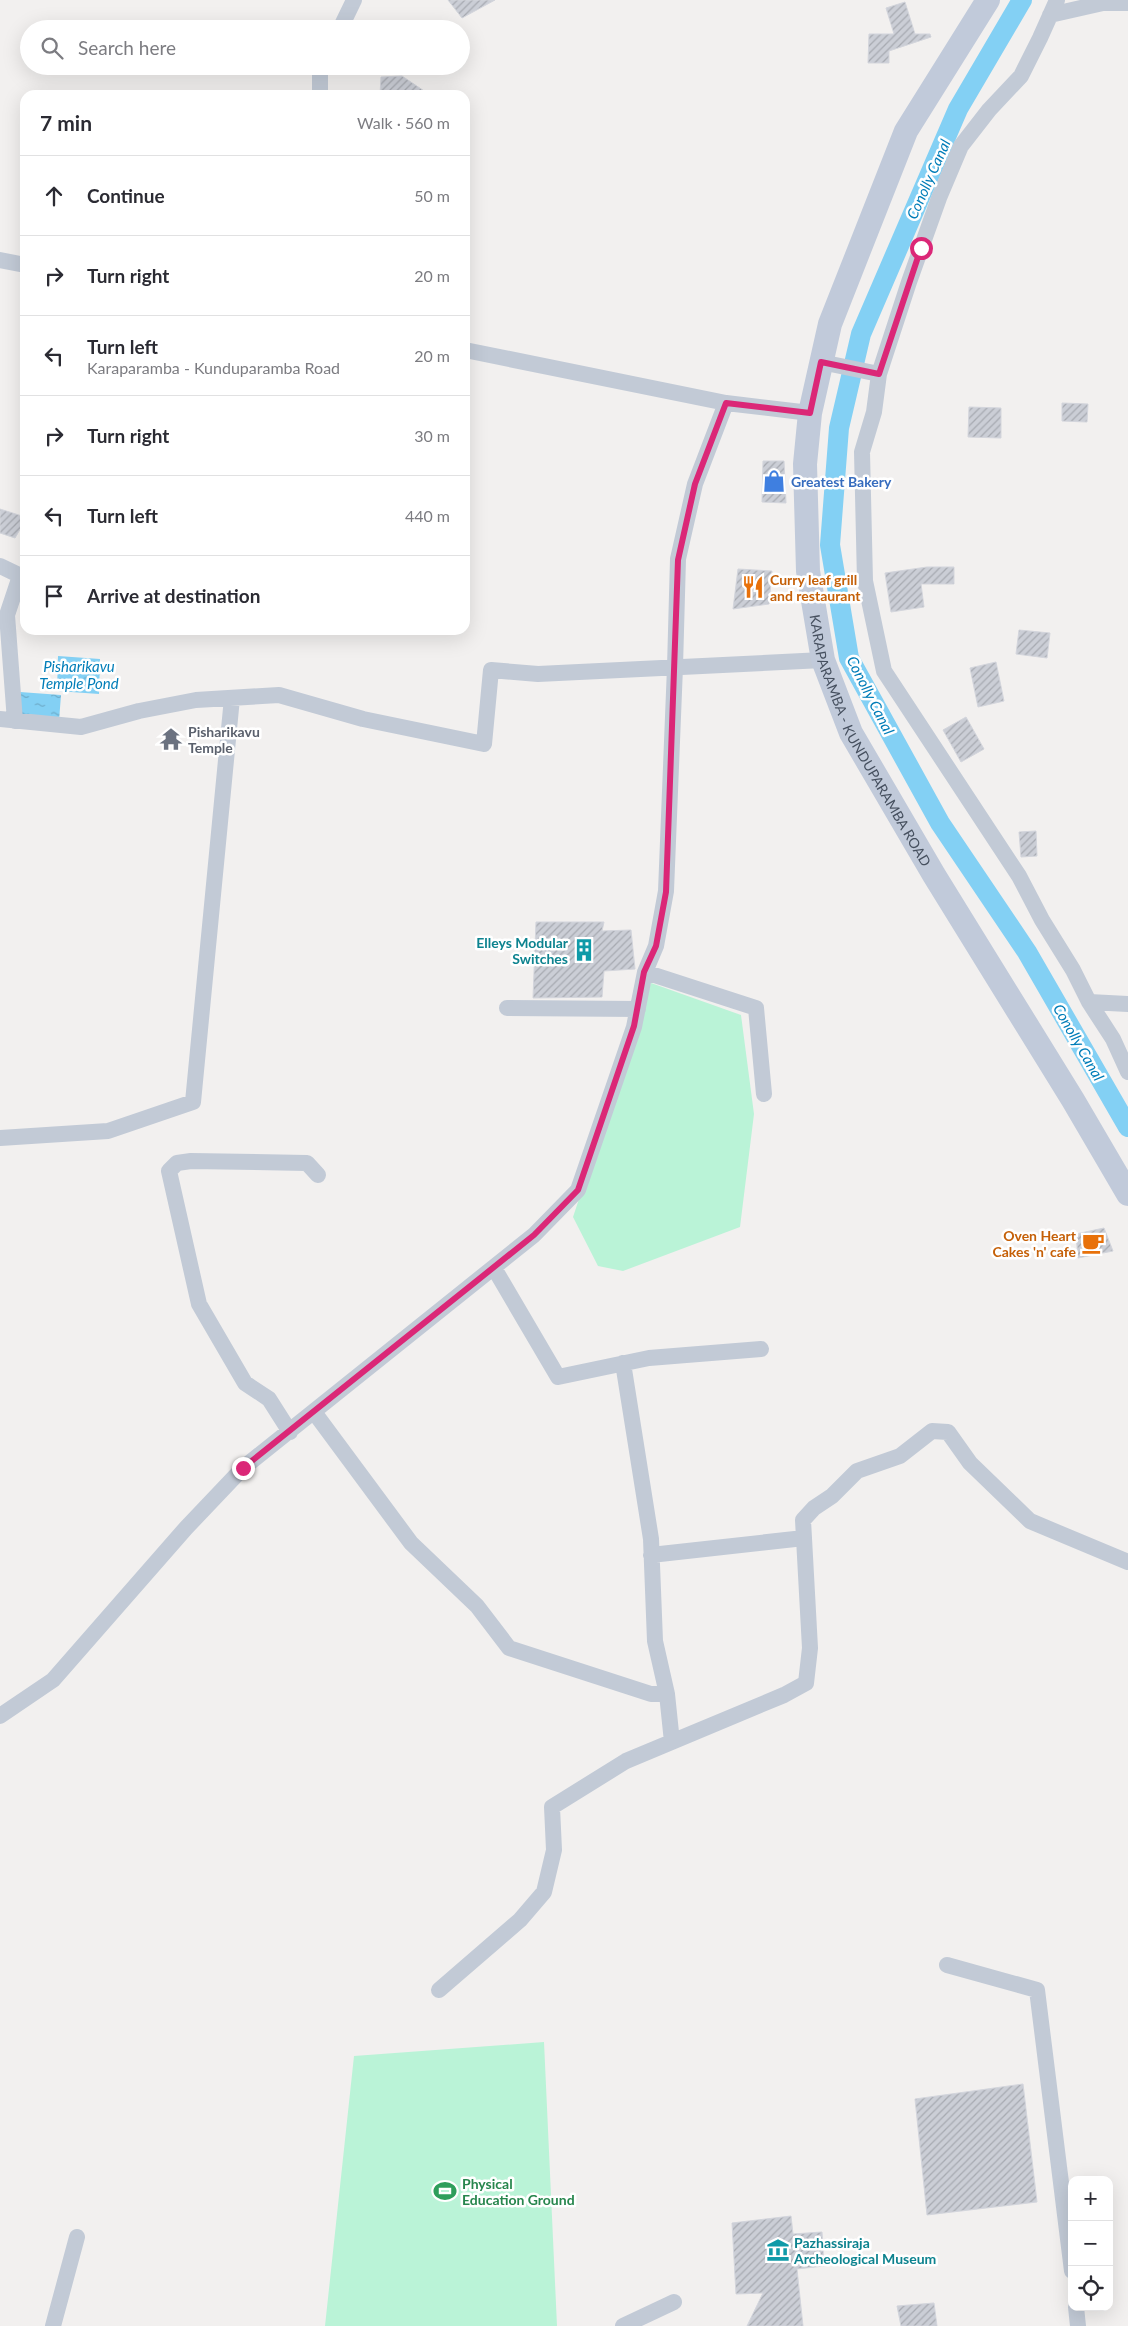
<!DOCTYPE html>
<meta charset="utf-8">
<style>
body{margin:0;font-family:Lato,sans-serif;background:#f7f7f7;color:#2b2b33}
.controls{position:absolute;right:15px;bottom:15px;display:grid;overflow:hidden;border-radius:10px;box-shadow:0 5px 20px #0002}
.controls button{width:45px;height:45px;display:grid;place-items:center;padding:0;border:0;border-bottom:1px solid #e1e1e2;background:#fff;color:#2b2b33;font:25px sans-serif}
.stop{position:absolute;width:15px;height:15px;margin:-11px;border:4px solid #db2777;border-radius:50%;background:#fff}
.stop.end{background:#db2777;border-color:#fff;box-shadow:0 1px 5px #0008}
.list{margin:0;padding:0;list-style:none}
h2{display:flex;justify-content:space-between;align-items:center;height:65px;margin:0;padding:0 20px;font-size:21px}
h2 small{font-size:16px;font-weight:400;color:#7c7c81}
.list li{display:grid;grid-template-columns:32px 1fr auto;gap:15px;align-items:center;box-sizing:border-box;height:80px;padding:0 20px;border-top:1px solid #e1e1e2}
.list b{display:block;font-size:19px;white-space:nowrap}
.list p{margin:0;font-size:16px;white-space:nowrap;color:#7c7c81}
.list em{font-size:16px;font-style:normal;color:#7c7c81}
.icon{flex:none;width:28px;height:28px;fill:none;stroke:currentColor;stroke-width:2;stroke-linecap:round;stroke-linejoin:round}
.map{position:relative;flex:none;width:1128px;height:2326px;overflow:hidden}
.search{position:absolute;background:#fff;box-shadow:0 5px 20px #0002;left:20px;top:20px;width:450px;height:55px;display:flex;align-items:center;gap:12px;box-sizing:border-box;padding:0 18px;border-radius:28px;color:#7c7c81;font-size:19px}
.panel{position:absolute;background:#fff;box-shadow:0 5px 20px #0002;left:20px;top:90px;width:450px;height:545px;border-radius:15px}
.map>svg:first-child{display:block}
</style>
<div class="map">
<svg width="1128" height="2326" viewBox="0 0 1128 2326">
<defs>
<pattern id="water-ripples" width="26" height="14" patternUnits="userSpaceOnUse" patternTransform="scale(1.25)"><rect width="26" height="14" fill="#83d0f4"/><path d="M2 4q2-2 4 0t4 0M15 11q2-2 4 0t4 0" fill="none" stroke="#6dabc9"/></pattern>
<pattern id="building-hatch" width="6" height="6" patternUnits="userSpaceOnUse" patternTransform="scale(1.25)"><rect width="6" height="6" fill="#cbced6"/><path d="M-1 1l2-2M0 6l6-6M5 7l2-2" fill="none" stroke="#a7aab1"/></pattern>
</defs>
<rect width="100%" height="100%" fill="#f2f0ef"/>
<path fill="#baf3d7" d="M 651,983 L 741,1015 L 754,1114 L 740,1227 L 623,1271 L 598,1266 L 573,1217 Z
M 544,2042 L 557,2326 L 325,2326 L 354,2056 Z"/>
<path fill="url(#water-ripples)" d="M 58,656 L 100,659 L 99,694 L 57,691 Z
M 20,692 L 61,695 L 59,721 L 20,718 Z"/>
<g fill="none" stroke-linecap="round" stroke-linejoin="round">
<path stroke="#83d0f4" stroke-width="20" d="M 1022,0 L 958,109 L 861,334 L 839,428 L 830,545 L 849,658 L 940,823 L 1027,952 L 1128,1127"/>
</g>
<path fill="url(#building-hatch)" stroke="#d3d5dc" d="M 448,0 L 495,0 L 462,18 Z
M 905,2 L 915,34 L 930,34 L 931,37 L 889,51 L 889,63 L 868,63 L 869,34 L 894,34 L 886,8 Z
M 402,76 L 430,95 L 380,95 L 381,77 Z
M 1062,403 L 1088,404 L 1087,422 L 1062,421 Z
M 969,407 L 1001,408 L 1001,438 L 968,437 Z
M 763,461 L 784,461 L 786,503 L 762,502 Z
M 0,509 L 25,517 L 25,521 L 15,538 L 0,533 Z
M 927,567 L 954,567 L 954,584 L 921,584 L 924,607 L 891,612 L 885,573 Z
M 738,569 L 772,571 L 769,604 L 733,609 Z
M 1019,630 L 1050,633 L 1047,658 L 1016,654 Z
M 996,662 L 1004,701 L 978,707 L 970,668 Z
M 966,717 L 984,749 L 961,762 L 943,730 Z
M 1036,831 L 1037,856 L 1021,857 L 1019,832 Z
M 536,922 L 604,922 L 602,931 L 631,930 L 635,969 L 604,971 L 602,997 L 533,998 Z
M 1104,1228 L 1113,1251 L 1078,1258 L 1076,1234 Z
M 1023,2084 L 1037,2202 L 927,2215 L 915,2099 Z
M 791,2216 L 793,2234 L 822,2232 L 824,2266 L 797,2269 L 803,2326 L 747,2326 L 763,2293 L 736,2294 L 732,2223 Z
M 934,2303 L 937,2326 L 901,2326 L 897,2306 Z"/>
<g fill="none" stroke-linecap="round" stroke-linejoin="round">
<path stroke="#c2cad6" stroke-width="16" d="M 1057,0 L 1040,38 L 1021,76 L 989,110 L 961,146 L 939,198 L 909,282 L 879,374 L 874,412 L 862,452 L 865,581 L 884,671 L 1019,876 L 1042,920 L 1073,970 L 1089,1002 L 1113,1039 L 1128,1072
M 1050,15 L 1103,3 L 1128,3
M 340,29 L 354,0
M 320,95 L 320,73 L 323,66
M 0,260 L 25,265
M 465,350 L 726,403 L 810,413
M 821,362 L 879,374
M 0,566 L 25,578
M 0,719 L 81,727 L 139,711 L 196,700 L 279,695 L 363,719 L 484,744 L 491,670 L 538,674 L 823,660
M 15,721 L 7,615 L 20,576
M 645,972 L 756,1008 L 764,1094
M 1089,1002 L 1128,1004
M 507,1008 L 638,1009
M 0,1138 L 108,1131 L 193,1102 L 232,698
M 494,1268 L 558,1377 L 649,1358 L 761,1349
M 623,1363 L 651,1539 L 655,1641 L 667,1694 L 672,1742
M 314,1412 L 411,1543 L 477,1606 L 509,1648 L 651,1694 L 667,1694
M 290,1432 L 269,1399 L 245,1383 L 199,1304 L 169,1171 L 177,1163 L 191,1161 L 307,1163 L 318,1175
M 651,1555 L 804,1538
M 0,1716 L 53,1680 L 186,1528 L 243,1468 L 534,1235 L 578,1190 L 634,1027 L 645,972 L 656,946 L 666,891 L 675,667 L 678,559 L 695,484 L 726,403
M 947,1965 L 1037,1990 L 1072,2271
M 439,1990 L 520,1920 L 544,1892 L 554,1850 L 552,1807 L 626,1761 L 784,1695 L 806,1683 L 810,1648 L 803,1520 L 814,1508 L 832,1496 L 857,1471 L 900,1456 L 932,1431 L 948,1432 L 970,1463 L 1030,1521 L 1128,1562
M 1076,2307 L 1078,2326
M 53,2326 L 77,2237
M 623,2326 L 674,2302"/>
<path stroke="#c1cada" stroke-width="24" id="s1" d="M 988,0 L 906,131 L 830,324 L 810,413 L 805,464 L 808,571 L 823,660 L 851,733 L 934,875 L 1073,1100 L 1128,1194"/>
</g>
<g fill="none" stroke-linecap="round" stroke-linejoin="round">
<path stroke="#db2777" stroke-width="6" d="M 243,1468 L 534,1235 L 578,1190 L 634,1026 L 644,972 L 656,946 L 666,892 L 678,560 L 695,484 L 726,403 L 810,413 L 821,362 L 879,374 L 921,248"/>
</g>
<defs>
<symbol id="shop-bare" viewBox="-9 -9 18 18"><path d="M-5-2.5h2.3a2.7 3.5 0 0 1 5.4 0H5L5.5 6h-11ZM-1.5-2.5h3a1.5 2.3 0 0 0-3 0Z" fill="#3f7fe0" stroke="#fff" stroke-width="2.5" paint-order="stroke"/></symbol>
<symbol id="restaurant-bare" viewBox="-9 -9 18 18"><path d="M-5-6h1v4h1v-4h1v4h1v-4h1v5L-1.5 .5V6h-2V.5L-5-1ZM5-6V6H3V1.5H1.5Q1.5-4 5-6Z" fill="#e8710a" stroke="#fff" stroke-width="2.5" paint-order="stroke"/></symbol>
<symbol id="temple-bare" viewBox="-9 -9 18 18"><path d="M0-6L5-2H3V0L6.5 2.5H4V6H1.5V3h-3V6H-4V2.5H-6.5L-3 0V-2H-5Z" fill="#6b7280" stroke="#fff" stroke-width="2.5" paint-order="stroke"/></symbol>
<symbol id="building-bare" viewBox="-9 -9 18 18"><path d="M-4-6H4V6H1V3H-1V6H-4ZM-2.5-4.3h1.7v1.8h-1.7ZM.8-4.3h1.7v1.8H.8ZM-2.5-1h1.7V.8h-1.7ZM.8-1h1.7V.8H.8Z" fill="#0f9aa8" stroke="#fff" stroke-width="2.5" paint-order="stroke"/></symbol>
<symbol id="cafe-bare" viewBox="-9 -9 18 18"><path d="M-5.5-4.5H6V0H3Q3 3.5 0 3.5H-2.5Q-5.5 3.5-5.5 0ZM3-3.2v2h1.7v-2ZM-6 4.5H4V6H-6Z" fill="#e8710a" stroke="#fff" stroke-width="2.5" paint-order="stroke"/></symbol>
<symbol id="stadium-bare" viewBox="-9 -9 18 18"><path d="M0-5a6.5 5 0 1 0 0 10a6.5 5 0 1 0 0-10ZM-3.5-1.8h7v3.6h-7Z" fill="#2e9e5b" stroke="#fff" stroke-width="2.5" paint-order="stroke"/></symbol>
<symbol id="museum-bare" viewBox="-9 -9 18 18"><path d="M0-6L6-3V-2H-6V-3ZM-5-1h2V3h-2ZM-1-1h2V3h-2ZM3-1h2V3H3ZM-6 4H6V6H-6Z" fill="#0f9aa8" stroke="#fff" stroke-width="2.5" paint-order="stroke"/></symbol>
</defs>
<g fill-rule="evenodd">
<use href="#shop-bare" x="758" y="465" width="32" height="32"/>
<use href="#restaurant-bare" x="737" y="571" width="32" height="32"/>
<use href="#temple-bare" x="155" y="723" width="32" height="32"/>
<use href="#building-bare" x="568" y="934" width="32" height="32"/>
<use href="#cafe-bare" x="1077" y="1227" width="32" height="32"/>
<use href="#stadium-bare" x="429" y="2175" width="32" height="32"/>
<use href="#museum-bare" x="762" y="2234" width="32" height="32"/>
</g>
<g text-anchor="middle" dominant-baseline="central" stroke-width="5" stroke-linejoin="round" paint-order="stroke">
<g font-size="14" font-weight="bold" fill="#366cbe" stroke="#fff" text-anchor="start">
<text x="791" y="481">Greatest Bakery</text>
</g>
<g font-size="14" font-weight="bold" fill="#c56008" stroke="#fff" text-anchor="start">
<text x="770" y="579">Curry leaf grill<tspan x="770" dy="16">and restaurant</tspan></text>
<text x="1076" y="1235" text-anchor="end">Oven Heart<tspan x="1076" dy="16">Cakes 'n' cafe</tspan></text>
</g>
<g font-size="14" font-weight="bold" fill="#5b616d" stroke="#fff" text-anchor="start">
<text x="188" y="731">Pisharikavu<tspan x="188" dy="16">Temple</tspan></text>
</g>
<g font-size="14" fill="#46505f" stroke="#fff">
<text stroke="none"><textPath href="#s1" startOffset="794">KARAPARAMBA - KUNDUPARAMBA ROAD</textPath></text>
</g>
<g font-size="14" font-weight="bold" fill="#0d838f" stroke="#fff" text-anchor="end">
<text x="568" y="942">Elleys Modular<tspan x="568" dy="16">Switches</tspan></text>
<text x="794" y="2242" text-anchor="start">Pazhassiraja<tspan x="794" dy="16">Archeological Museum</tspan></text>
</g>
<g font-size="14" font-weight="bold" fill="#27864d" stroke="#fff" text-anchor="start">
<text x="462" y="2183">Physical<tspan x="462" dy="16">Education Ground</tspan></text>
</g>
<g font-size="15" font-style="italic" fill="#007db8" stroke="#fff">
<text transform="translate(928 179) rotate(-66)">Conolly Canal</text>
<text x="79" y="666">Pisharikavu<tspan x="79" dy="17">Temple Pond</tspan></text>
<text transform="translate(871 695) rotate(63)">Conolly Canal</text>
<text transform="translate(1079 1042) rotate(60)">Conolly Canal</text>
</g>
</g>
</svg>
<div class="controls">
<button>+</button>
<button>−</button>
<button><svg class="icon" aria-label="locate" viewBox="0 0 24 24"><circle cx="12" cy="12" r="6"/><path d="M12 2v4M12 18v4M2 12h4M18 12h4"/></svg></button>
</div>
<div class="stop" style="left:921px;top:248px"></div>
<div class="stop end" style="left:243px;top:1468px"></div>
<div class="search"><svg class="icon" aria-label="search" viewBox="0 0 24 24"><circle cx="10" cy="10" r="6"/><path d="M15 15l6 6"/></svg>Search here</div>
<section class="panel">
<h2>7 min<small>Walk · 560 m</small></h2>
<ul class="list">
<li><svg class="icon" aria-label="ahead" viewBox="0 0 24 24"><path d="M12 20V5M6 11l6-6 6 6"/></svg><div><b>Continue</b></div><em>50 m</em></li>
<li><svg class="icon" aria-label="right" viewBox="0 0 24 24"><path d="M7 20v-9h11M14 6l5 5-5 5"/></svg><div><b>Turn right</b></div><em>20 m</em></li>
<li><svg class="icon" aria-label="left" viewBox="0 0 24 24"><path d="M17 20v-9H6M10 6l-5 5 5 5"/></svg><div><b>Turn left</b><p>Karaparamba - Kunduparamba Road</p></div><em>20 m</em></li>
<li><svg class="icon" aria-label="right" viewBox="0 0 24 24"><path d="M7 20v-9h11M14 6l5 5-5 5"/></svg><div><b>Turn right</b></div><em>30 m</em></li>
<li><svg class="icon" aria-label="left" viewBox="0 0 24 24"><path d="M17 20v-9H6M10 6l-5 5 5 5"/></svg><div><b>Turn left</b></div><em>440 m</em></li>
<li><svg class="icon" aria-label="arrive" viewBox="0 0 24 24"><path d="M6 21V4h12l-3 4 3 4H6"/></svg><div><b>Arrive at destination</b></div></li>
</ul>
</section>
</div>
